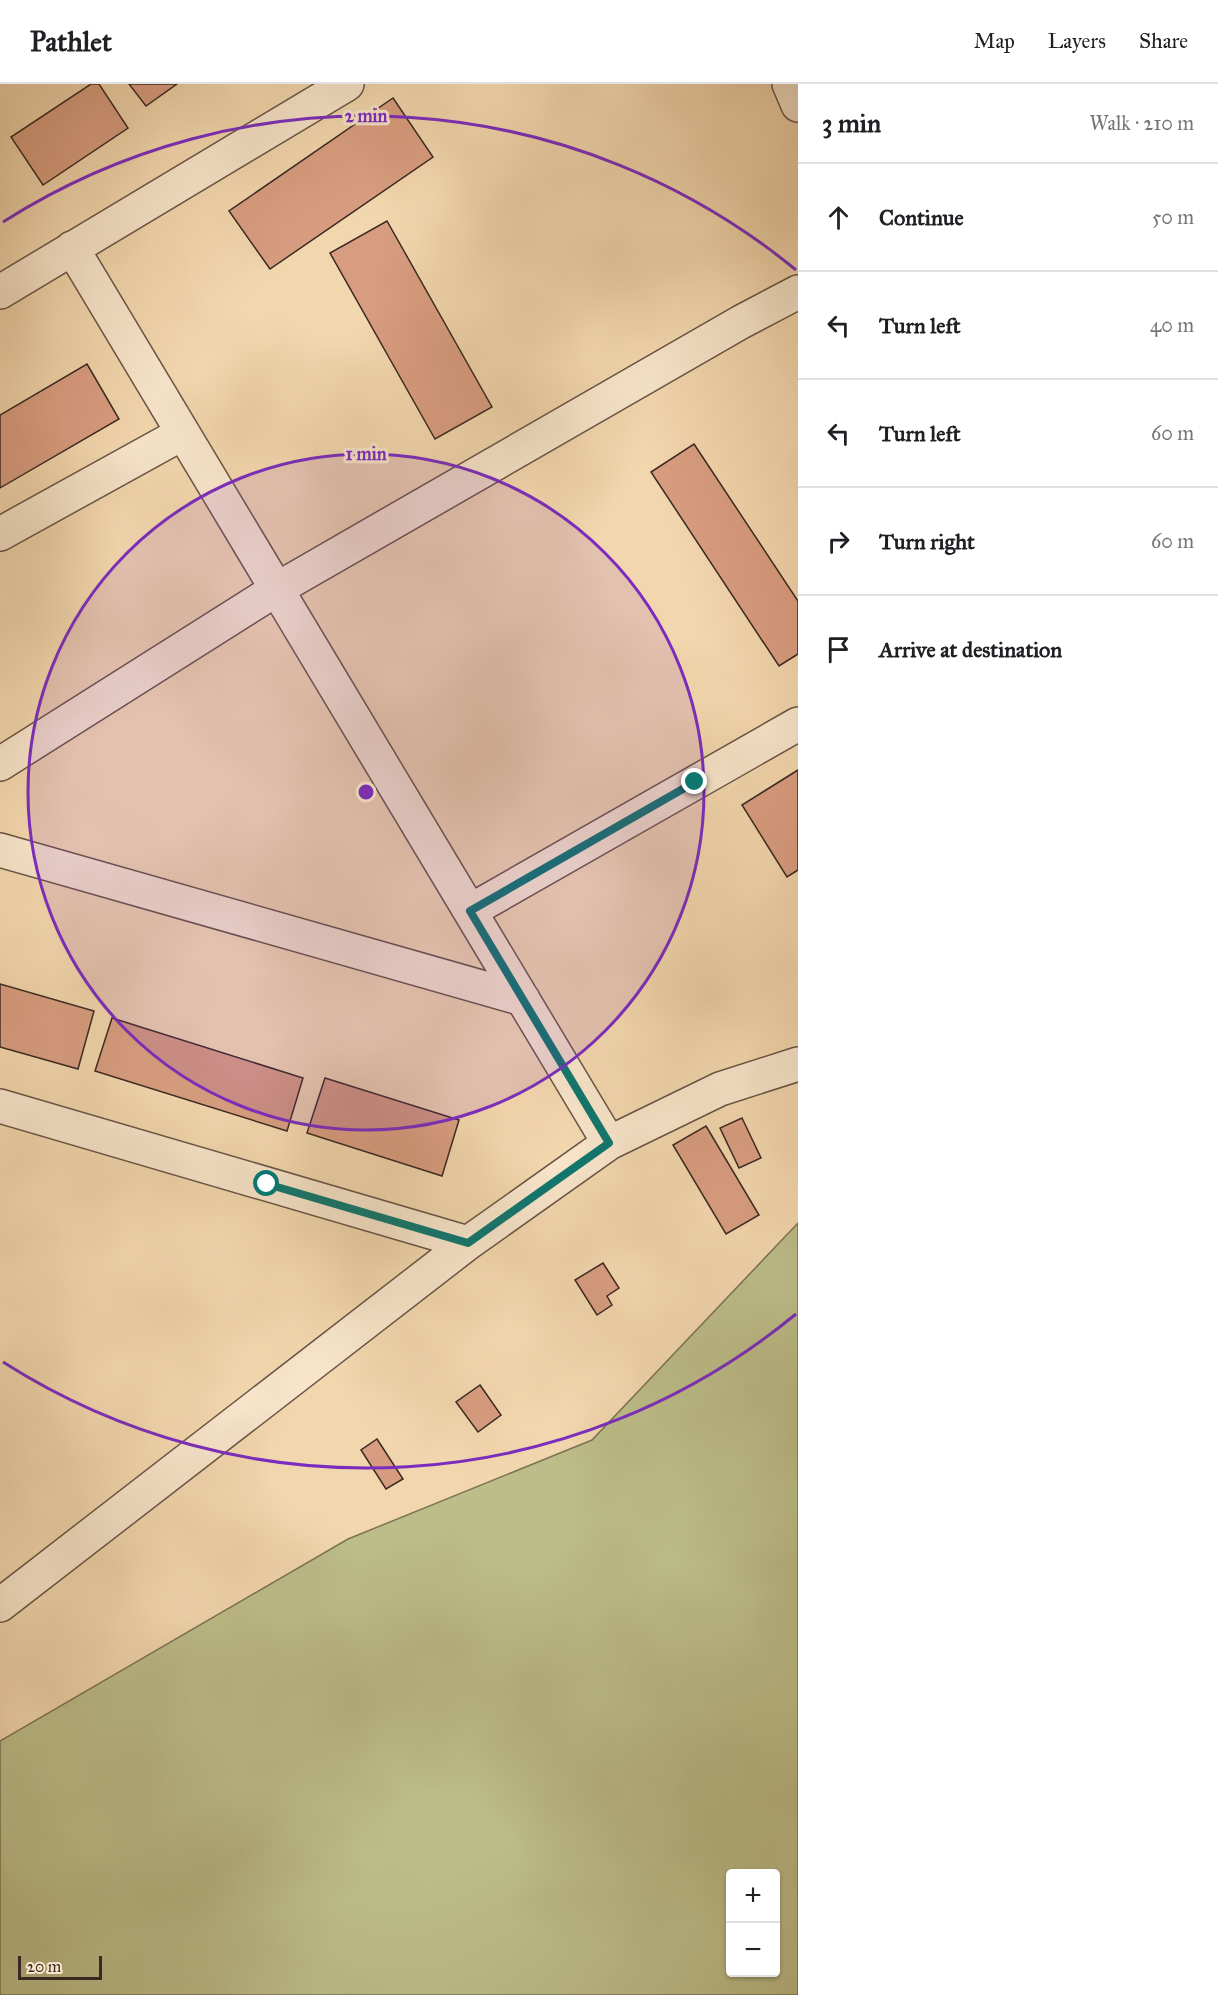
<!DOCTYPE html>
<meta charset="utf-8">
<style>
body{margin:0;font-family:"IM FELL Great Primer",serif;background:#f6f6f6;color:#202124}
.controls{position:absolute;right:18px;bottom:18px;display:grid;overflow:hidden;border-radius:6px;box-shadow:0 2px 4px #0004}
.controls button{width:54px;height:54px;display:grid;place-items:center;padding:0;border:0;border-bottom:2px solid #e0e0e0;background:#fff;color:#202124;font:30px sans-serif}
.scale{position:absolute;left:18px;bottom:15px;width:84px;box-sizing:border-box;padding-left:6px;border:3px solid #3a2922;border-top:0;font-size:16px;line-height:21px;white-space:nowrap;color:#3a2922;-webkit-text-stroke:4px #f7e4ca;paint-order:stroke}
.stop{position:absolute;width:18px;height:18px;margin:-14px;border:4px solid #0f766e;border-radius:50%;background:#fff}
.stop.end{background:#0f766e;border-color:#fff;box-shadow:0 2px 6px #0008}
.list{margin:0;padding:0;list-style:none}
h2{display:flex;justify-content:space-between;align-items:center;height:78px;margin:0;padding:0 24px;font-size:26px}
h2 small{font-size:20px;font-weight:400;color:#757577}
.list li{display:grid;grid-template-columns:39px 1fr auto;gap:18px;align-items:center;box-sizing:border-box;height:108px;padding:0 24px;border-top:2px solid #e0e0e0}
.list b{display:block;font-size:22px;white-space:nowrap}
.list em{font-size:20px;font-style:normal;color:#757577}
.icon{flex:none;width:33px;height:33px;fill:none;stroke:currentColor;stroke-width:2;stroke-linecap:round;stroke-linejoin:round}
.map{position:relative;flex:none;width:798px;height:1911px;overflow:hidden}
header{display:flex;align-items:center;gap:36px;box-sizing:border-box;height:84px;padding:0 30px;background:#fff;border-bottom:2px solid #e0e0e0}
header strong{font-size:28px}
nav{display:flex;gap:33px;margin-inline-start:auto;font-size:21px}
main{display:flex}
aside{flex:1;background:#fff}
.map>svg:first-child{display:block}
</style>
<header>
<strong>Pathlet</strong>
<nav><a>Map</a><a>Layers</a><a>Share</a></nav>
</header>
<main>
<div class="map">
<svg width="798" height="1911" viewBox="0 0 798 1911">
<rect width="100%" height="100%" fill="#f2d6ad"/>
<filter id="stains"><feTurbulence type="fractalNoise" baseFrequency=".00333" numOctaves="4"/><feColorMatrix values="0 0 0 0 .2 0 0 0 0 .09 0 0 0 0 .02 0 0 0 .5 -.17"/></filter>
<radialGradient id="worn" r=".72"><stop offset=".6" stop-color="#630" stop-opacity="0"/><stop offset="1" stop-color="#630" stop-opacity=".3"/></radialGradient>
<path fill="#bcbd89" stroke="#7b7356" stroke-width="1.5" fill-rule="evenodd" d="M 798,1139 L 798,1911 L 0,1911 L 0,1657 L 348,1455 L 592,1356 ZM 730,1790 L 776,1790 L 776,1888 L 730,1888 Z"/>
<path fill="#d89d80" stroke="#3a2922" stroke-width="1.5" d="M 91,0 L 99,0 L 128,44 L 43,101 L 11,53 Z
M 129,0 L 177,0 L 146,22 Z
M 393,14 L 433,73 L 270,185 L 229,127 Z
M 387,137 L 492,323 L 435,355 L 330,169 Z
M 87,280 L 119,335 L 0,404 L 0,331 Z
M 694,360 L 798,517 L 798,570 L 779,582 L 651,388 Z
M 798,686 L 798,786 L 787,793 L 742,721 Z
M 0,900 L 94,927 L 78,985 L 0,963 Z
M 112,934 L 303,994 L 287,1047 L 95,987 Z
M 325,994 L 459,1036 L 442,1092 L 307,1049 Z
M 742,1034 L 761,1074 L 739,1084 L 720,1044 Z
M 706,1042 L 759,1131 L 726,1150 L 673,1061 Z
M 603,1179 L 619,1204 L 607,1212 L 612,1221 L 597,1231 L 575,1196 Z
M 480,1301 L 501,1331 L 478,1348 L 456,1318 Z
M 377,1355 L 403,1395 L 386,1405 L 361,1366 Z"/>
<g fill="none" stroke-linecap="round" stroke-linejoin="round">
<defs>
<path id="minor" d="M 789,0 L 798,21
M 72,164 L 609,1059
M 0,208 L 347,0
M 0,450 L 183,349
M 0,680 L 277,505 L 741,238 L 798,208
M 0,766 L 523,915
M 470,827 L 798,640
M 0,1022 L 468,1159
M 0,1521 L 468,1159 L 609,1059 L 720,1005 L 798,980"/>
</defs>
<use href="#minor" stroke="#685445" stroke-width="36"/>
<use href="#minor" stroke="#f7e4ca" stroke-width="33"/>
</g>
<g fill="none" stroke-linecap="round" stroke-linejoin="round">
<path stroke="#0f766e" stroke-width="8" d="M 267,1100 L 468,1159 L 609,1059 L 470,827 L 695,698"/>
</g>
<circle cx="366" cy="708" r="338" fill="#7b2cbf" fill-opacity=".12"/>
<g fill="none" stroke="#7b2cbf" stroke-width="3">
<circle cx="366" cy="708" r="338"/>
<path d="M796 1230A676 676 0 0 1 3 1278M3 138A676 676 0 0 1 796 186"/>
</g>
<circle cx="366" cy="708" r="9" fill="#7b2cbf" stroke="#f7e4ca" stroke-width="3"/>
<g font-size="18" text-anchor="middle" font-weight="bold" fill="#7b2cbf" stroke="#f7e4ca" stroke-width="6" stroke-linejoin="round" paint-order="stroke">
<text x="366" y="38">2 min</text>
<text x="366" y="376">1 min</text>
</g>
<rect width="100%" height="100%" filter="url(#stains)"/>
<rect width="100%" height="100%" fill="url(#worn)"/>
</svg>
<div class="controls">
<button>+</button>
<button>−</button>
</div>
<div class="scale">20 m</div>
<div class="stop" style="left:267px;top:1100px"></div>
<div class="stop end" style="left:695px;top:698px"></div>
</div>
<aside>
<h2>3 min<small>Walk · 210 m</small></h2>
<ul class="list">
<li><svg class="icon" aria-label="ahead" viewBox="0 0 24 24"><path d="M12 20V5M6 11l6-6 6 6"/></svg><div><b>Continue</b></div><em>50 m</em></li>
<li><svg class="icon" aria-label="left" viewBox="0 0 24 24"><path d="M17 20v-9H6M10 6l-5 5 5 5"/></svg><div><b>Turn left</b></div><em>40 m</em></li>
<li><svg class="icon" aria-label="left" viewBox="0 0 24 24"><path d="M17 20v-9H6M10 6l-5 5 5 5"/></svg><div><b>Turn left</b></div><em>60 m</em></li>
<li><svg class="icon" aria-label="right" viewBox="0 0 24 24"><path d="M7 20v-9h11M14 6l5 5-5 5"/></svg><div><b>Turn right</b></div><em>60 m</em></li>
<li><svg class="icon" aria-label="arrive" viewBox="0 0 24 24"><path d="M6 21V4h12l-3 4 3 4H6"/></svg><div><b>Arrive at destination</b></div></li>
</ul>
</aside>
</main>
